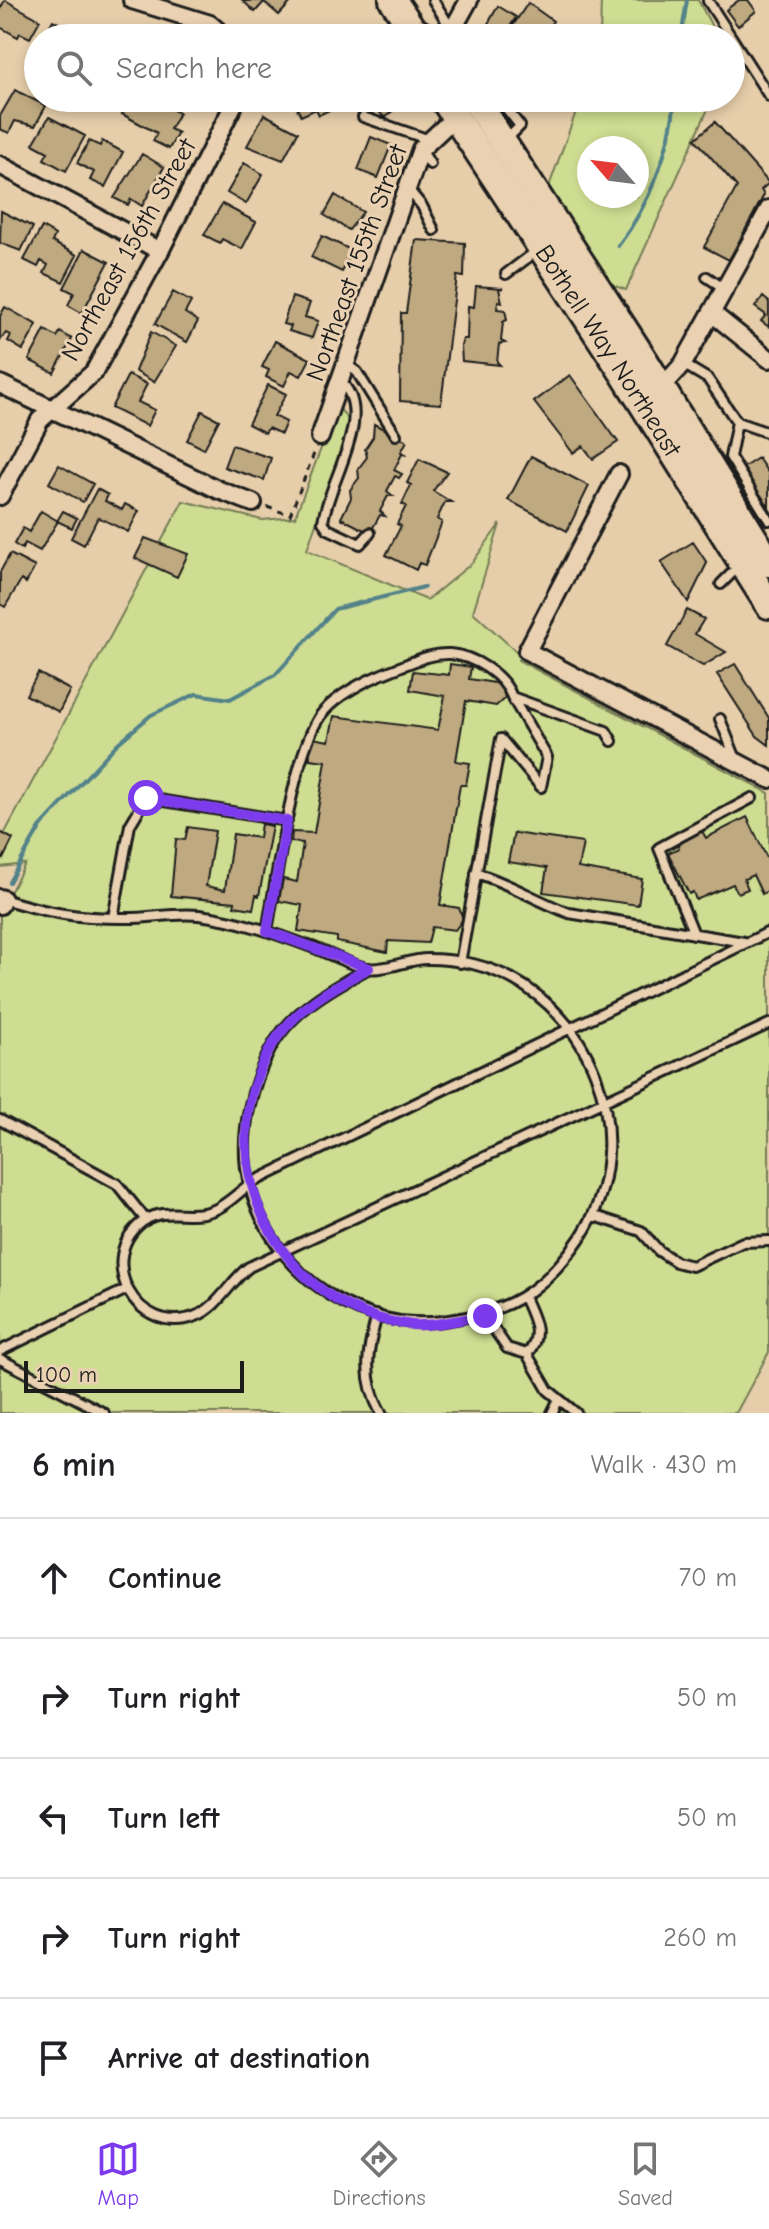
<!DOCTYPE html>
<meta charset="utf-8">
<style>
body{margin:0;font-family:"Comic Neue",sans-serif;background:#f6f6f6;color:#202124}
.compass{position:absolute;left:577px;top:136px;width:72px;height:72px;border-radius:50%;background:#fff;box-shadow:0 4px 12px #0003;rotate:298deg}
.scale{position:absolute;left:24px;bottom:20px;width:220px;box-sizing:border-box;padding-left:8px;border:4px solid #1c1c1c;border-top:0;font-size:22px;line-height:28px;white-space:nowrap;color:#1c1c1c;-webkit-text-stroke:6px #e9d1b1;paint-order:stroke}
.stop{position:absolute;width:24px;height:24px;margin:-18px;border:6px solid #7c3aed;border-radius:50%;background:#fff}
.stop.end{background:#7c3aed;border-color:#fff;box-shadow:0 2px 8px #0008}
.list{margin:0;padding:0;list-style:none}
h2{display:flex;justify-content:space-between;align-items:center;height:104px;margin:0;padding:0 32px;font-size:34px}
h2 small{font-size:26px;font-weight:400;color:#757577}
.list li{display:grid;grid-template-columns:52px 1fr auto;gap:24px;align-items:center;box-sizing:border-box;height:120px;padding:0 32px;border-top:2px solid #e0e0e0}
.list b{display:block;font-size:30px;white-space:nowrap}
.list em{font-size:26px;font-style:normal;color:#757577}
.icon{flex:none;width:44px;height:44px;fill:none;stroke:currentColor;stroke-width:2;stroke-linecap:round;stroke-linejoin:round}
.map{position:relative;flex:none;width:769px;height:1413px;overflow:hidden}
.search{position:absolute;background:#fff;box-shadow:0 4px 12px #0003;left:24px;right:24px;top:24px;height:88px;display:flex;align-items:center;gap:20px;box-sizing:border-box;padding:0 28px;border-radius:44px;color:#757577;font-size:30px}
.sheet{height:704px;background:#fff}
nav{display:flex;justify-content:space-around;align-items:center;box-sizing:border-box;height:112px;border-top:2px solid #e0e0e0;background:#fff;font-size:22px;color:#757577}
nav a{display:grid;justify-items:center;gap:4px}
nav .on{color:#7c3aed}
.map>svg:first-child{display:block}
</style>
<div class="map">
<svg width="769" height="1413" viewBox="0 0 769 1413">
<rect width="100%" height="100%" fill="#e6ceaa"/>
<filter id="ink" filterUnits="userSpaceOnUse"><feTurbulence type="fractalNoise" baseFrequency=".0125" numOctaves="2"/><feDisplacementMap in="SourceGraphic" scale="16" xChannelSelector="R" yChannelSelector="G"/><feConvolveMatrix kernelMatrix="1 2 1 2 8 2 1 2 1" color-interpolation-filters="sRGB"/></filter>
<g filter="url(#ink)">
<path fill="#cedd91" stroke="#757c56" stroke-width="2" fill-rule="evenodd" d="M 601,0 L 698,0 L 718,38 L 600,38 Z
M 581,98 L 713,98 L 626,290 L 604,282 L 547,192 ZM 589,148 L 637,148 L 637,196 L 589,196 Z
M 337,406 L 350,421 L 307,550 L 427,600 L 472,563 L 500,524 L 473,612 L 520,655 L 518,660 L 769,793 L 769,1352 L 736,1413 L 0,1413 L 0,912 L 25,864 L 0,867 L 0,842 L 183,501 L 262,520 L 295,517 Z"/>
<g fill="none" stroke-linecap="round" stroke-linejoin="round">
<path stroke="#53828a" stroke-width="4" d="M 681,38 L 687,0
M 618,246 C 649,206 671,149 675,98
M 9,882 L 41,826 L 117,744 L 151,715 L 196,694 L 230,699 L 275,675 L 335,609 L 424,587"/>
</g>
<path fill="#bfa980" stroke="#1c1c1c" stroke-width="2" d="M 5,0 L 40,20 L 30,38 L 20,33 L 18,37 L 0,27 L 0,9 Z
M 293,0 L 279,15 L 264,2 L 255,12 L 243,1 Z
M 739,0 L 748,0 L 756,11 L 738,26 L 726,10 Z
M 528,3 L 553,21 L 542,38 L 522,38 L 510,30 Z
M 498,6 L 516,17 L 503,38 L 480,38 Z
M 53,20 L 69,29 L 66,36 L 70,38 L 39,38 L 41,34 L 44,36 Z
M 313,26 L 317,38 L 291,38 L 289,34 Z
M 15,90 L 46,106 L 35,126 L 15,121 L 9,133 L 0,129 L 0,116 Z
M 131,98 L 141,98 L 156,107 L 159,102 L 179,113 L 170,129 L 178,133 L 169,149 L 153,141 L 157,133 L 122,114 Z
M 292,98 L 339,98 L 342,104 L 319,115 L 316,109 L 301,116 Z
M 366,98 L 398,98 L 402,102 L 385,118 Z
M 264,114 L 298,132 L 283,160 L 247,146 Z
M 49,117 L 85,136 L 66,171 L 44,159 L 48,152 L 33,144 Z
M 715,122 L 769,183 L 761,190 L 764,195 L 729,260 L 704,247 L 737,187 L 695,139 Z
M 371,137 L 391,145 L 378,178 L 358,170 Z
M 89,141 L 100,146 L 102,141 L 123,152 L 105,187 L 90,180 L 94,172 L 77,163 Z
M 142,154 L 164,167 L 142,206 L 131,199 L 128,205 L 114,198 Z
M 244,163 L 263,174 L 246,204 L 227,193 Z
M 335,195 L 363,212 L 349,230 L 324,215 Z
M 222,204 L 256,222 L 242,249 L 222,239 L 220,243 L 204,235 Z
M 1,211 L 33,227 L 21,251 L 0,243 Z
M 42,227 L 55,235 L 52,242 L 77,255 L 63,282 L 44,273 L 48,265 L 41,261 L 38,267 L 24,260 Z
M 322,236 L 353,251 L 342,272 L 311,257 Z
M 416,240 L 465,243 L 464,277 L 457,276 L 441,404 L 400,401 L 401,313 L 406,313 Z
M 84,249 L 109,262 L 82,313 L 68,305 L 74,293 L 64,288 Z
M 476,286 L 503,288 L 499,289 L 502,302 L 498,301 L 497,309 L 505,310 L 507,320 L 503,322 L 501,341 L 505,343 L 499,344 L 497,362 L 500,365 L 462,361 L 461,346 L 463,339 L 467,339 L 468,306 L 474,307 Z
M 173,292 L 191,302 L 185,313 L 198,321 L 187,342 L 155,324 Z
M 292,297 L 310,303 L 305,317 L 318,321 L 312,338 L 289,331 L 291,326 L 283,324 Z
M 763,297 L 769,302 L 769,327 L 761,321 L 766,315 L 755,307 Z
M 5,307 L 37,325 L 23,350 L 8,341 L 11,335 L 6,333 L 0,341 L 0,316 Z
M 45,330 L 57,337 L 60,332 L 72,339 L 54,373 L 29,360 Z
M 151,332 L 176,346 L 154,382 L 135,371 Z
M 275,341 L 310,359 L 301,376 L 291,371 L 284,386 L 266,377 L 269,370 L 262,367 Z
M 128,375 L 147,384 L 138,402 L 155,410 L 147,426 L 111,408 Z
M 570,375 L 618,442 L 593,459 L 583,446 L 573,453 L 534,402 Z
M 268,385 L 286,394 L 274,416 L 286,422 L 281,434 L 268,428 L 265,433 L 248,424 Z
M 202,411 L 219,420 L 204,449 L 187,440 Z
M 374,424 L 407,441 L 401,452 L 407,455 L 402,454 L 394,470 L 402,474 L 399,478 L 395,476 L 387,491 L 393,496 L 388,496 L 380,511 L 385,516 L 380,515 L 371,531 L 376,536 L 341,518 L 351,498 L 350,490 L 359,478 L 358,469 L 367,457 L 365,449 L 373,437 Z
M 232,445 L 271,458 L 264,480 L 224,467 Z
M 531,456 L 589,486 L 567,531 L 508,500 Z
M 758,458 L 769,474 L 769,506 L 741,469 Z
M 419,459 L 447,472 L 433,491 L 451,502 L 445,502 L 437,519 L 442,522 L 425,565 L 419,563 L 416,570 L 386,555 L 401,526 L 397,524 L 406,506 L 402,504 L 411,485 L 407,483 Z
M 59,465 L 93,484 L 83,502 L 49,483 Z
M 97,489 L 108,495 L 105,501 L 122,510 L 125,504 L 139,511 L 128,532 L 98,517 L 84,545 L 71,538 Z
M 41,511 L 58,521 L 40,551 L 25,543 L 22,549 L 14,544 L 23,528 L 29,532 Z
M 63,511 L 77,518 L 72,528 L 57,521 Z
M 145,538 L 188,554 L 177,577 L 135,558 Z
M 693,542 L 707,563 L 688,602 L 661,562 Z
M 10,554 L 35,567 L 26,583 L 21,580 L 5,607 L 0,604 L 0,572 Z
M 687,610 L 704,619 L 695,634 L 726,652 L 703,666 L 667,646 Z
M 450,664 L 471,667 L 469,679 L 501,684 L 505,698 L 496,706 L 466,701 L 456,761 L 470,763 L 466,785 L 460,785 L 440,905 L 459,908 L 463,919 L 455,930 L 432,927 L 428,943 L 388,941 L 387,952 L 337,942 L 337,937 L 298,931 L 302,905 L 279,901 L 283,879 L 297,882 L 303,843 L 291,842 L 292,832 L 314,833 L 326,761 L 310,759 L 309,743 L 313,738 L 329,741 L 334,716 L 438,730 L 445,696 L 410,690 L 413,671 L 449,675 Z
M 735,664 L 769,718 L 769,745 L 757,736 L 717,674 Z
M 38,673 L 70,690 L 59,712 L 26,695 Z
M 747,817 L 769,862 L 769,890 L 762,894 L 753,875 L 744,879 L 748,889 L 738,893 L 733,884 L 696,900 L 693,892 L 689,894 L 668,853 L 679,848 L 677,842 L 702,831 L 706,838 Z
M 261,824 L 272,826 L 259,896 L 256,895 L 253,909 L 234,906 L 235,902 L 171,896 L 176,839 L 185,840 L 188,827 L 215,831 L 206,886 L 225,890 L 233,834 L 259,838 Z
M 0,832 L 13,839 L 3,859 L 0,857 Z
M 514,833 L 583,843 L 578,868 L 642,879 L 638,905 L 543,892 L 547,868 L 508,862 Z"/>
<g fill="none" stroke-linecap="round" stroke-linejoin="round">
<defs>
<path id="lane" d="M 433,0 L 452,30
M 708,1 L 769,96
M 498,98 L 520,126 L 507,139
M 363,117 L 427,139
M 421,149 L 430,164
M 408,189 L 422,206 L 434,230
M 506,274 L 538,250
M 707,277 L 725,289
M 346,364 L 357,372 L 396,435
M 683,364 L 708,379 L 737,422 L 730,457 L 769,520
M 340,381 C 377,414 328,481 323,522 L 328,529 L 360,544 L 370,533
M 737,422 L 769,433
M 721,584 L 739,566
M 720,719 L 736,759
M 476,873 C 509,883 537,901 569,913 L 744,942
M 3,899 C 49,913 75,918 123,918 C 148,919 175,912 199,915 C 240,920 279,935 317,949 C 332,955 350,965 367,968 C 386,971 408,959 427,959 C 441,959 459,961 473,964 C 591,993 646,1139 580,1238 C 543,1293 507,1313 442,1321 C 350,1333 259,1261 246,1168 C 241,1128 252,1085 270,1050 C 290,1011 332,988 369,968
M 113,918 L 130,825 L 146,798 L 287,821
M 267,931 C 276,883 294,744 324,711 C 340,693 369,679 392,670 C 411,663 429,653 450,654 C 474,656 504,675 512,697
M 769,932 L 251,1183 C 239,1192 225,1207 211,1211 C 190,1219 165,1207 145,1220 C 92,1257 137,1339 196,1316 C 219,1307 230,1281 249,1267 L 769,1024
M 694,934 L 659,848 L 752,798
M 460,963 L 501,739 L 541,787 L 547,757 L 512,697 L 606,731 L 612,741
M 0,1120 L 117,1184 L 146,1220
M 595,1216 L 641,1231 L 659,1251 L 676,1262 L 692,1266 L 743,1242 L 769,1241
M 377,1315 C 367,1352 362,1378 381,1413
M 485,1316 L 507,1348 L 527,1354 C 544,1335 533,1318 524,1297
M 0,1351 L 125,1290
M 527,1354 L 548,1390 L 576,1413
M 0,1359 L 104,1413
M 552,1413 L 558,1401"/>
<path id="street" d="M 132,0 L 210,24 L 226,38
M 448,38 L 469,0
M 0,165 L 160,251
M 713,314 L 769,359
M 0,384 L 219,490 L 253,503
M 657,393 L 683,364 L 769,209
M 320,437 L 421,149 L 455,117
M 619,474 L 527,651 L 769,779
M 0,496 L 40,420 L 94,372 L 160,251 L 237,98
M 0,898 L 3,899 L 0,905"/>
<g id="primary">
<path d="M 393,0 L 412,29 L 425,38"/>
<path id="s1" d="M 443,98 L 624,374 L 769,605"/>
<path d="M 474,98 L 644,360 L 769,563"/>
</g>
</defs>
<use href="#lane" stroke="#1c1c1c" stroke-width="14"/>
<use href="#street" stroke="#1c1c1c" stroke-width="22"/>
<use href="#primary" stroke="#1c1c1c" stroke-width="32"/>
<path stroke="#1c1c1c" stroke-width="3" stroke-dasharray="6 6" stroke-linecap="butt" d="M 420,106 L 421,101
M 267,507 L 290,515 L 315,451"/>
<use href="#lane" stroke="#e9d1b1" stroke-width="8"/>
<use href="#street" stroke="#e9d1b1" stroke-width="16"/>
<use href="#primary" stroke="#e9d1b1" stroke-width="26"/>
</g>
</g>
<g fill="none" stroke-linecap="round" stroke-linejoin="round" filter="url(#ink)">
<path stroke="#7c3aed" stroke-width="10" d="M 146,798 L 287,821 L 267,931 L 369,968 C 332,988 293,1010 271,1047 C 204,1163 280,1312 413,1325 C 435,1327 463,1318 485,1316"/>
</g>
<g text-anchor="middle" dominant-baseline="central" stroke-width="6" stroke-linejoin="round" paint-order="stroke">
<g font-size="26" fill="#1c1c1c" stroke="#e9d1b1">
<text transform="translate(129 250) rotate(-61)">Northeast 156th Street</text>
<text transform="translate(357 263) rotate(-70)">Northeast 155th Street</text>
<text stroke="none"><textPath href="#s1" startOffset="302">Bothell Way Northeast</textPath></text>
</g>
</g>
</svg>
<svg class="compass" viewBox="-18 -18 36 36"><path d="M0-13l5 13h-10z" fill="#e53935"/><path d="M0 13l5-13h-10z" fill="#757577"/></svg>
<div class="scale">100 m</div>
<div class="stop" style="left:146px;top:798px"></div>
<div class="stop end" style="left:485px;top:1316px"></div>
<div class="search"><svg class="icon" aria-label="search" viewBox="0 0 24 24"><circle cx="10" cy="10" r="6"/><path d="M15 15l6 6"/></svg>Search here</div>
</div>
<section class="sheet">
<h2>6 min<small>Walk · 430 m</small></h2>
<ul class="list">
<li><svg class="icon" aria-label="ahead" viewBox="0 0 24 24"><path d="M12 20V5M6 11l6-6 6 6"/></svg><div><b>Continue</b></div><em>70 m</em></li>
<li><svg class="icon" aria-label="right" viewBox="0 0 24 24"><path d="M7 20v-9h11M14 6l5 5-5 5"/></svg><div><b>Turn right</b></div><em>50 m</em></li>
<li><svg class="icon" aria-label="left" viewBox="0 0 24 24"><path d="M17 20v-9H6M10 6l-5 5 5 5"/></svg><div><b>Turn left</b></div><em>50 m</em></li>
<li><svg class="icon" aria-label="right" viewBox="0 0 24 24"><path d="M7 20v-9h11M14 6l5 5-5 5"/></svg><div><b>Turn right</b></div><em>260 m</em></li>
<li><svg class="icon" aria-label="arrive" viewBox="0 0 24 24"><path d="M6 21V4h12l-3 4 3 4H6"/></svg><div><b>Arrive at destination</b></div></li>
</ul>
</section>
<nav>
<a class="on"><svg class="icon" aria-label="map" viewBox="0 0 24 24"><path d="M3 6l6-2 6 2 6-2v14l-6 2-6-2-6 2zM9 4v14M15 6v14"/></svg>Map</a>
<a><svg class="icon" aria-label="directions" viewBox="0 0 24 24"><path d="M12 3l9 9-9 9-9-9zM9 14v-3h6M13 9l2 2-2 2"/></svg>Directions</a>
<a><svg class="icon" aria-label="saved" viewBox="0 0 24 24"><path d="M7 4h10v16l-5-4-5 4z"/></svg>Saved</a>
</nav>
